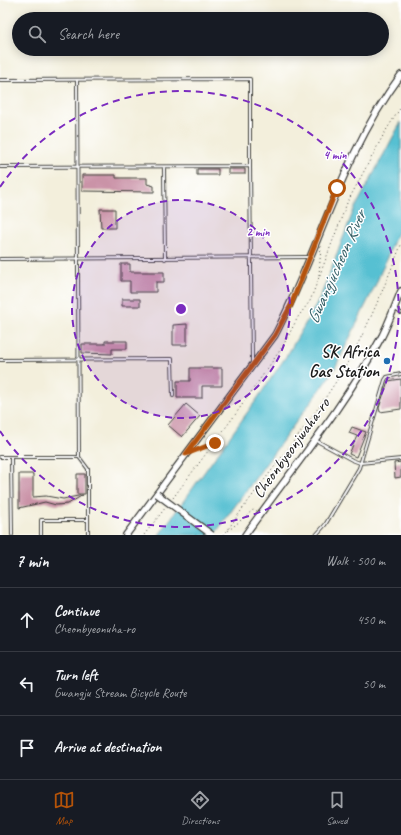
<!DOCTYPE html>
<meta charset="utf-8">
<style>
body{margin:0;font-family:Caveat,sans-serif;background:#242831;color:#f1f3f6}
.stop{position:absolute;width:12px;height:12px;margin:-9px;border:3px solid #b45309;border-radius:50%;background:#fff}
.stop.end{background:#b45309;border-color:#fff;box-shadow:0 1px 4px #0008}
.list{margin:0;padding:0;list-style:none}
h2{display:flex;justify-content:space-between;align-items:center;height:52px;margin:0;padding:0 16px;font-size:17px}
h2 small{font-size:13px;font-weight:400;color:#9ea1a6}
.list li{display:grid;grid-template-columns:26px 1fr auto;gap:12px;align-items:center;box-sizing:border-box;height:64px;padding:0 16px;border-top:1px solid #363941}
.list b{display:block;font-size:15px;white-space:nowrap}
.list p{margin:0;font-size:13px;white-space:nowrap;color:#9ea1a6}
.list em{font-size:13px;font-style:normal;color:#9ea1a6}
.icon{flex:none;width:22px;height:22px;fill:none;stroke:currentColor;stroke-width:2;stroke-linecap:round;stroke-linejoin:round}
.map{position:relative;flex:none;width:401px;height:535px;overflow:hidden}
.search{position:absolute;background:#171b24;box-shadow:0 2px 10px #0003;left:12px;right:12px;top:12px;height:44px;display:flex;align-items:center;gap:10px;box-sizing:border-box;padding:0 14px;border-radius:22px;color:#9ea1a6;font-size:15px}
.sheet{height:244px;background:#171b24}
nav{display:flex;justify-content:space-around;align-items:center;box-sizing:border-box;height:56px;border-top:1px solid #363941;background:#171b24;font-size:11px;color:#9ea1a6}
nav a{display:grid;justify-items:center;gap:2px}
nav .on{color:#b45309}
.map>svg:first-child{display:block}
</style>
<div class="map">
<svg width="401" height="535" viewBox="0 0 401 535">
<rect width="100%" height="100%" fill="#fff"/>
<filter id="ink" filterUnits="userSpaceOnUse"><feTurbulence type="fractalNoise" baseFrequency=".025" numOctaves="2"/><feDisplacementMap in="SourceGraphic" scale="8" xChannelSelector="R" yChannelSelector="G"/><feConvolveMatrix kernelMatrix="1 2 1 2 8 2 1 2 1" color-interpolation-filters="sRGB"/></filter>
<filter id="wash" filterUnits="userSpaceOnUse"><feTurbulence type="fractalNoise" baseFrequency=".012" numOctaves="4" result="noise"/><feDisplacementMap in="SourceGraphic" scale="16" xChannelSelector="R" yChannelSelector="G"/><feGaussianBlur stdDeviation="0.9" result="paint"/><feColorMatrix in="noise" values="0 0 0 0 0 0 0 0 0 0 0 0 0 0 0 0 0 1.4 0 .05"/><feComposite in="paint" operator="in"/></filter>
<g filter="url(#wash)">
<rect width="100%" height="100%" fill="#f3efdc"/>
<path fill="#56c0d2" stroke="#396e77" d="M 401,122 L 401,224 L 375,286 L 334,370 L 214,535 L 159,535 L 257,399 L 289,352 L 320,298 L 353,212 Z"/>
<g id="blocks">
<path fill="#ca93a7" d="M 197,169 L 218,169 L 218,175 L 197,175 Z
M 228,169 L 245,169 L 245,174 L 228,174 Z
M 82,175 L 116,175 L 116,178 L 147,178 L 147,184 L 154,186 L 154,192 L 82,191 Z
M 100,209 L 115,209 L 115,228 L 101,228 Z
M 121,264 L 130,264 L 130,272 L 164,272 L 164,282 L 156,282 L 156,292 L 130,292 L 130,281 L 121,281 Z
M 122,299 L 140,299 L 140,306 L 122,306 Z
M 187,324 L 187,345 L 173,345 L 173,325 Z
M 105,341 L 127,341 L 127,349 L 112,349 L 112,354 L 82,353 L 82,344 L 105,344 Z
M 190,368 L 222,368 L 222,386 L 202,386 L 202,398 L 177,398 L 177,381 L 190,381 Z
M 401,379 L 401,409 L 380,412 L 379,408 L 388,381 Z
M 186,404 L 200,416 L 182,437 L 168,425 Z
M 352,427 L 366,432 L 356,457 L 349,454 L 357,436 L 349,433 Z
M 401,462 L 401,477 L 395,478 L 394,463 Z
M 19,474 L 33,474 L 33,497 L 46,496 L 63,499 L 83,495 L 68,504 L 56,505 L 45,502 L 19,508 Z
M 77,474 L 85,474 L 85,494 L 77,494 Z"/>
</g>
</g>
<g filter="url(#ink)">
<use href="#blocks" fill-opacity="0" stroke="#3c3c39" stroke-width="1"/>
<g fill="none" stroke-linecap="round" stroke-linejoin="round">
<defs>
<path id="lane" d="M 0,80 L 250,79 L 250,166
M 0,167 L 250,166 L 252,362
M 164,167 L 165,259
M 0,259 L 309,257
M 395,309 L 401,313
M 0,360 L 172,359 L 173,396
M 317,441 L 352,460 L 360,463 L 401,459
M 0,457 L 79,457 L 77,80
M 11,457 L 12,535
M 79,457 L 88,469 L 88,535
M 41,535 L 41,520 L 88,520
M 316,535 L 325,525 L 359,468 L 385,380 L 387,377 L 401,374"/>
<path id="secondary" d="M 126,535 L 275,335 C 320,248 341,156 401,75
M 245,535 C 292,469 344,407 382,336 C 389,322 395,306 401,291"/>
</defs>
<use href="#lane" stroke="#3c3c39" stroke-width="4"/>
<use href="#secondary" stroke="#3c3c39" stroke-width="8"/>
<path stroke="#3c3c39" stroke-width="1" stroke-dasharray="1 3" stroke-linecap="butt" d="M 319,275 L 321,246
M 195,451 L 214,443
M 173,498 L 235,415 L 283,346 L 298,317 L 310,301 L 347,203 L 385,132 L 401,107
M 228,531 L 253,510 L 257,511
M 144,535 L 166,507
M 224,535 C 263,478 309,427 345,367 C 368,328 384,287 401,245"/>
<use href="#lane" stroke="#fff" stroke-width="2"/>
<use href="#secondary" stroke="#fff" stroke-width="5.5"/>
<defs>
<path id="secondary-bridge" d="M 157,494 L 212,535"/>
</defs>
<use href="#secondary-bridge" stroke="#3c3c39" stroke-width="8" stroke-linecap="butt"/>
<use href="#secondary-bridge" stroke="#fff" stroke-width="5.5"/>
</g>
</g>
<g fill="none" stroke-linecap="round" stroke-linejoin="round" filter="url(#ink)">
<path stroke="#b45309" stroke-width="5" d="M 215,443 L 186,454 L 275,335 L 291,305 L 337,188"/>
</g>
<circle cx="181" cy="309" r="109" fill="#7b2cbf" fill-opacity=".12"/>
<g fill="none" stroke="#7b2cbf" stroke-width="2" stroke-dasharray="7 5">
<circle cx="181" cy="309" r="109"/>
<path d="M0 187A218 218 0 1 1 0 431"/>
</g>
<circle fill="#1f6fb2" stroke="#fff" stroke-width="1.5" cx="387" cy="361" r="4"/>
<g text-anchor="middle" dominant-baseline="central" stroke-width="3" stroke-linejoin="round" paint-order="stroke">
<g font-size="17" font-weight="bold" fill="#1c1c1c" stroke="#fff" text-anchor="end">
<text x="379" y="351">SK Africa<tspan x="379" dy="20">Gas Station</tspan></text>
</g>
<g font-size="17" fill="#1c1c1c" stroke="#fff">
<text transform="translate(291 448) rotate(-54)">Cheonbyeonjwaha-ro</text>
</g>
<g font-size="18" font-style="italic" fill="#335e65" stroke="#fff">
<text transform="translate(336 267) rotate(-66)">Gwangjucheon River</text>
</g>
</g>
<circle cx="181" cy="309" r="6" fill="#7b2cbf" stroke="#fff" stroke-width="2"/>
<g font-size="12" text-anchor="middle" font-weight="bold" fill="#7b2cbf" stroke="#fff" stroke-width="3" stroke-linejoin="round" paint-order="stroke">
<text x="335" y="159">4 min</text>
<text x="258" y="236">2 min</text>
</g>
</svg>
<div class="stop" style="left:337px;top:188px"></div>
<div class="stop end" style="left:215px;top:443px"></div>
<div class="search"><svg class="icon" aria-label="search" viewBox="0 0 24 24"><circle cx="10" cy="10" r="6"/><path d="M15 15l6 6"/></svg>Search here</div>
</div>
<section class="sheet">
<h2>7 min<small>Walk · 500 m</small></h2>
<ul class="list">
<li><svg class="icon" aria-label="ahead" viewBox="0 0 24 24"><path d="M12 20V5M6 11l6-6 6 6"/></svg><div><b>Continue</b><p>Cheonbyeonuha-ro</p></div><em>450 m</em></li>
<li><svg class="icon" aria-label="left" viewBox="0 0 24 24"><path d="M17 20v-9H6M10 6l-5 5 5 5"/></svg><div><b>Turn left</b><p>Gwangju Stream Bicycle Route</p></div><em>50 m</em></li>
<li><svg class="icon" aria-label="arrive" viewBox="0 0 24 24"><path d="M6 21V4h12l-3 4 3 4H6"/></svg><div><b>Arrive at destination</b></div></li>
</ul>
</section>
<nav>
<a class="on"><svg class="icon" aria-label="map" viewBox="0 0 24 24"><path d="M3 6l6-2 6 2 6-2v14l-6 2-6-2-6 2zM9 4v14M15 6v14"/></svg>Map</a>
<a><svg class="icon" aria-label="directions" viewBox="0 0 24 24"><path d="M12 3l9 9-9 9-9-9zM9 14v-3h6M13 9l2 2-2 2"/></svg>Directions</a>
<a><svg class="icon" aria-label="saved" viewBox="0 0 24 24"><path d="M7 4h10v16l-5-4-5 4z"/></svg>Saved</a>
</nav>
